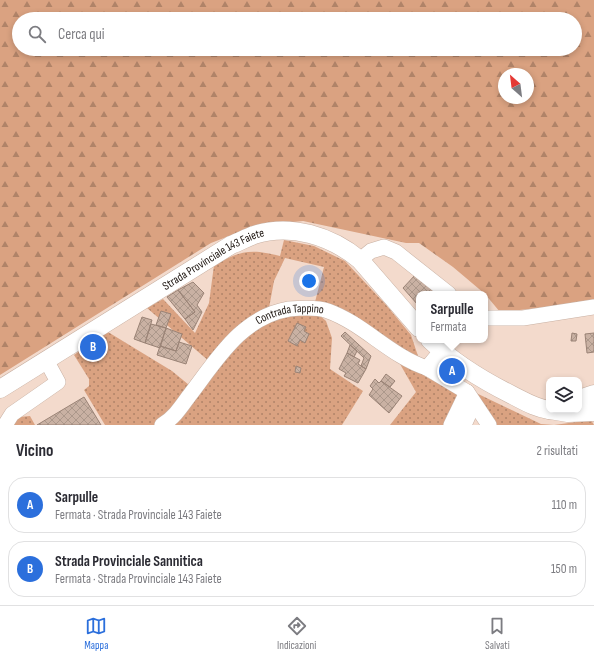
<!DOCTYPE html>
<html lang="it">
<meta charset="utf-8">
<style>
body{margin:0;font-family:"Sofia Sans Condensed",sans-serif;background:#f7f7f7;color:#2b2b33}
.controls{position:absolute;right:12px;bottom:12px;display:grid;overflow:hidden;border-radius:8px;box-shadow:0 2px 6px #0003}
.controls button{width:36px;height:36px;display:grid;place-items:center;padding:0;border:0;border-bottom:1px solid #e1e1e2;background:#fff;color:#2b2b33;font:20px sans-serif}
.compass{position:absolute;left:498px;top:68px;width:36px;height:36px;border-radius:50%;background:#fff;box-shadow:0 2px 6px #0003;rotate:332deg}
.you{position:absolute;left:309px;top:281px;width:14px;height:14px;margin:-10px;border:3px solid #fff;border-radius:50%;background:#1a73e8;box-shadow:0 0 0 6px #1a73e833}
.badge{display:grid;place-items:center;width:26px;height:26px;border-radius:50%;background:#2b6fdc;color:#fff;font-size:13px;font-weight:700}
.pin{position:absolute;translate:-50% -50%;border:2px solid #fff;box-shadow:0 1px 4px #0006}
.popup{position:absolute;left:416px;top:291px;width:72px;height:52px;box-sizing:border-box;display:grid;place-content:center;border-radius:8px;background:#fff;filter:drop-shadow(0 1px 3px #0005);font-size:13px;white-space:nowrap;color:#7c7c81}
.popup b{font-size:15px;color:#2b2b33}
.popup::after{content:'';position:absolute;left:50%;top:100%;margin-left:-8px;border:8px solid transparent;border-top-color:#fff}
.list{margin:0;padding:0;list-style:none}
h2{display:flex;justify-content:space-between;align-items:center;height:52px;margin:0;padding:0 16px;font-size:17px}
h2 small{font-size:13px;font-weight:400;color:#7c7c81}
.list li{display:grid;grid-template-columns:26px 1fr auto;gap:12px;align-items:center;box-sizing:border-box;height:56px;margin:0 8px 8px;padding:0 8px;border:1px solid #e1e1e2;border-radius:16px}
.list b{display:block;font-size:15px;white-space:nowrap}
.list p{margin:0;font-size:13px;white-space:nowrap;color:#7c7c81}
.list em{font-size:13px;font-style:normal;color:#7c7c81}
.icon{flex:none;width:22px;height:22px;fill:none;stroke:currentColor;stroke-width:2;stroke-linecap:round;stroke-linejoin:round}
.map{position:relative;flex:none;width:594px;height:425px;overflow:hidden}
.search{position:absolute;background:#fff;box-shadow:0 2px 6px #0003;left:12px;right:12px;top:12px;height:44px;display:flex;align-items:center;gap:10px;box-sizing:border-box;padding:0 14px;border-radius:22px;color:#7c7c81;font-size:15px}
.sheet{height:180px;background:#fff}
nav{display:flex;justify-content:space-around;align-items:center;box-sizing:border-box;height:56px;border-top:1px solid #e1e1e2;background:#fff;font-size:11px;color:#7c7c81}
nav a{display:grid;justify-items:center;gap:2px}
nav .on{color:#2b6fdc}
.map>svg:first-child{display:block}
</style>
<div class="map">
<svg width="594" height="425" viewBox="0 0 594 425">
<defs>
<pattern id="green-dots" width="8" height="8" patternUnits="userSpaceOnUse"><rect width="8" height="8" fill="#daa281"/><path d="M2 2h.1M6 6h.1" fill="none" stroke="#b08368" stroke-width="1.8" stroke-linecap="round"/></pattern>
<pattern id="forest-firs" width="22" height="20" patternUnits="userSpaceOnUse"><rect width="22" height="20" fill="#daa281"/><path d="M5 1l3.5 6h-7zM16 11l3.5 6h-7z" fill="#b08368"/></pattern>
<pattern id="building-cross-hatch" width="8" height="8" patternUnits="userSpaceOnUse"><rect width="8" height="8" fill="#c9b1a3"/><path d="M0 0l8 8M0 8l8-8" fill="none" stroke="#ac988b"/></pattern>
</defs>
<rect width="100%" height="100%" fill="#f3dacc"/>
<path fill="url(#green-dots)" d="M 284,240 L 314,246 L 345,261 L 387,306 L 411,335 L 419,359 L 315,302 L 324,267 L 285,258 L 274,281 L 269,308 L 317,313 L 326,321 L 332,338 L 330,369 L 363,391 L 342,425 L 105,425 L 84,390 L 89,386 L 89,379 L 74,355 L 108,332 L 172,371 L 189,385 L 210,362 L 147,308 L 163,299 L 195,333 L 209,303 L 214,265 C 240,251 250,248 280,256 Z
M 400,360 L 428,378 L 460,394 L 446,425 L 390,425 L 416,392 L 400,364 Z
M 474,392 L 541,424 L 554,425 L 591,420 L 594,425 L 494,425 Z
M 30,416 L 35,425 L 11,425 L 19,417 Z"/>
<path fill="url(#forest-firs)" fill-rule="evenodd" d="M 0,0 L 594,0 L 594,302 L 500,312 L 485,294 L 453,267 L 419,243 L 406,243 L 303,221 L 255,226 L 211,243 L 0,375 ZM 19,19 L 575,19 L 575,49 L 19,49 ZM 504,74 L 528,74 L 528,98 L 504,98 Z"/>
<path fill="url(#building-cross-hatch)" stroke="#9a8376" d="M 416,274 L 433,290 L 429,294 L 419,294 L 418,305 L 403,288 Z
M 193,282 L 204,293 L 197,305 L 202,312 L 193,330 L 185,319 L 195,312 L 178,290 Z
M 178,290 L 195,312 L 185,319 L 167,297 Z
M 161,311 L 171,314 L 166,328 L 156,325 Z
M 142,317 L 152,320 L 145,343 L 134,339 Z
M 297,323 L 306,327 L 304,331 L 309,334 L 305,343 L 300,340 L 297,346 L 288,341 Z
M 151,324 L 166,328 L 160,348 L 145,343 Z
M 166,328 L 182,334 L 176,351 L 160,346 Z
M 345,332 L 371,356 L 366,369 L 361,366 L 364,358 L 341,336 Z
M 572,333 L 577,334 L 576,341 L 571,341 Z
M 594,333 L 594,352 L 587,353 L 585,334 Z
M 179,342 L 192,346 L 186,364 L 157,355 L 160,346 L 176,351 Z
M 350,345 L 357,351 L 354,357 L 347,353 Z
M 347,353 L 360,360 L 358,364 L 366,369 L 358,383 L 344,376 L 346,373 L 339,369 Z
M 296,366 L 301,368 L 300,373 L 295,372 Z
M 386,374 L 395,381 L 390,387 L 381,381 Z
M 375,379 L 379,383 L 381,381 L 402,396 L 389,413 L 369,395 L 373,389 L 370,386 Z
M 84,397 L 101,425 L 37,425 Z"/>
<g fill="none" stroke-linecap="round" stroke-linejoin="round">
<defs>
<g id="minor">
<path d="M 360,260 L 371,251 L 384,247 L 396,252 L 449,294"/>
<path d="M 485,318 L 523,318 L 594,307"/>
<path d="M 427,368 L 467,392 L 489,425"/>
<path d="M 5,425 L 12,414 L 58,382 L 46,360"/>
<path id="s1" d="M 162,425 C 174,418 181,407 189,396 C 216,361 241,317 289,309 C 300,308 317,307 328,311 C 364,324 390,356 427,368 L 441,351"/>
<path d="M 451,425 L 467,392"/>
<path d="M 464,425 L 474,403"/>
</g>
<g id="major">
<path d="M 430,340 C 455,364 482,380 512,395 C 524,401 535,408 549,410"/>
<path id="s2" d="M 0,389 L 231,245 C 239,242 246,238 254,235 C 291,223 331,236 360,260 L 419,328"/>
<path d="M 579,399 L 594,394"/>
<path d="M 550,410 L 568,413 L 594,412"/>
</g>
</defs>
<use href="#minor" stroke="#c8b0a2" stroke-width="16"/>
<use href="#major" stroke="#c8b0a2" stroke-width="19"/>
<use href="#minor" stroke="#fff" stroke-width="15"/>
<use href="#major" stroke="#fff" stroke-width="18"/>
</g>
<g text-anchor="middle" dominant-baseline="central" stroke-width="3.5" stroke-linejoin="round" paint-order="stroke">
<g font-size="12" fill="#1f1712" stroke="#fff">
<text stroke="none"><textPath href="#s2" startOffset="250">Strada Provinciale 143 Faiete</textPath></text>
<text stroke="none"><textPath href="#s1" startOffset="176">Contrada Tappino</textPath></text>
</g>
</g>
</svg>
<div class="controls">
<button><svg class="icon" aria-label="layers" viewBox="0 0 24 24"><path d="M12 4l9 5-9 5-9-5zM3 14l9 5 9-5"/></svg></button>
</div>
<svg class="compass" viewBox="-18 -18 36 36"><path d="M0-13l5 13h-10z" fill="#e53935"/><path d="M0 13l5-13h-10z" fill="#7c7c81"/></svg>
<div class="you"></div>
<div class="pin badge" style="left:452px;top:371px">A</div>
<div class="popup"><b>Sarpulle</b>Fermata</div>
<div class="pin badge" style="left:93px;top:347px">B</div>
<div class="search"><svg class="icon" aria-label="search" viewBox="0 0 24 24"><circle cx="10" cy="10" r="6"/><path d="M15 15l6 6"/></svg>Cerca qui</div>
</div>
<section class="sheet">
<h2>Vicino<small>2 risultati</small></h2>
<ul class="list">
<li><span class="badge">A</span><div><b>Sarpulle</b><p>Fermata · Strada Provinciale 143 Faiete</p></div><em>110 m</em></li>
<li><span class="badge">B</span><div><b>Strada Provinciale Sannitica</b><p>Fermata · Strada Provinciale 143 Faiete</p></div><em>150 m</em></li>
</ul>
</section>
<nav>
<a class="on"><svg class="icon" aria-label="map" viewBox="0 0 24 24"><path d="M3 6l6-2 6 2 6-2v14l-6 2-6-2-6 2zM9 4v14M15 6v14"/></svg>Mappa</a>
<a><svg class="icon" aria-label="directions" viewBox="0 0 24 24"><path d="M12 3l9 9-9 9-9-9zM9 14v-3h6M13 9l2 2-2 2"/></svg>Indicazioni</a>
<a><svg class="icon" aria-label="saved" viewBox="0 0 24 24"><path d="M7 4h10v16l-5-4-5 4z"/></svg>Salvati</a>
</nav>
